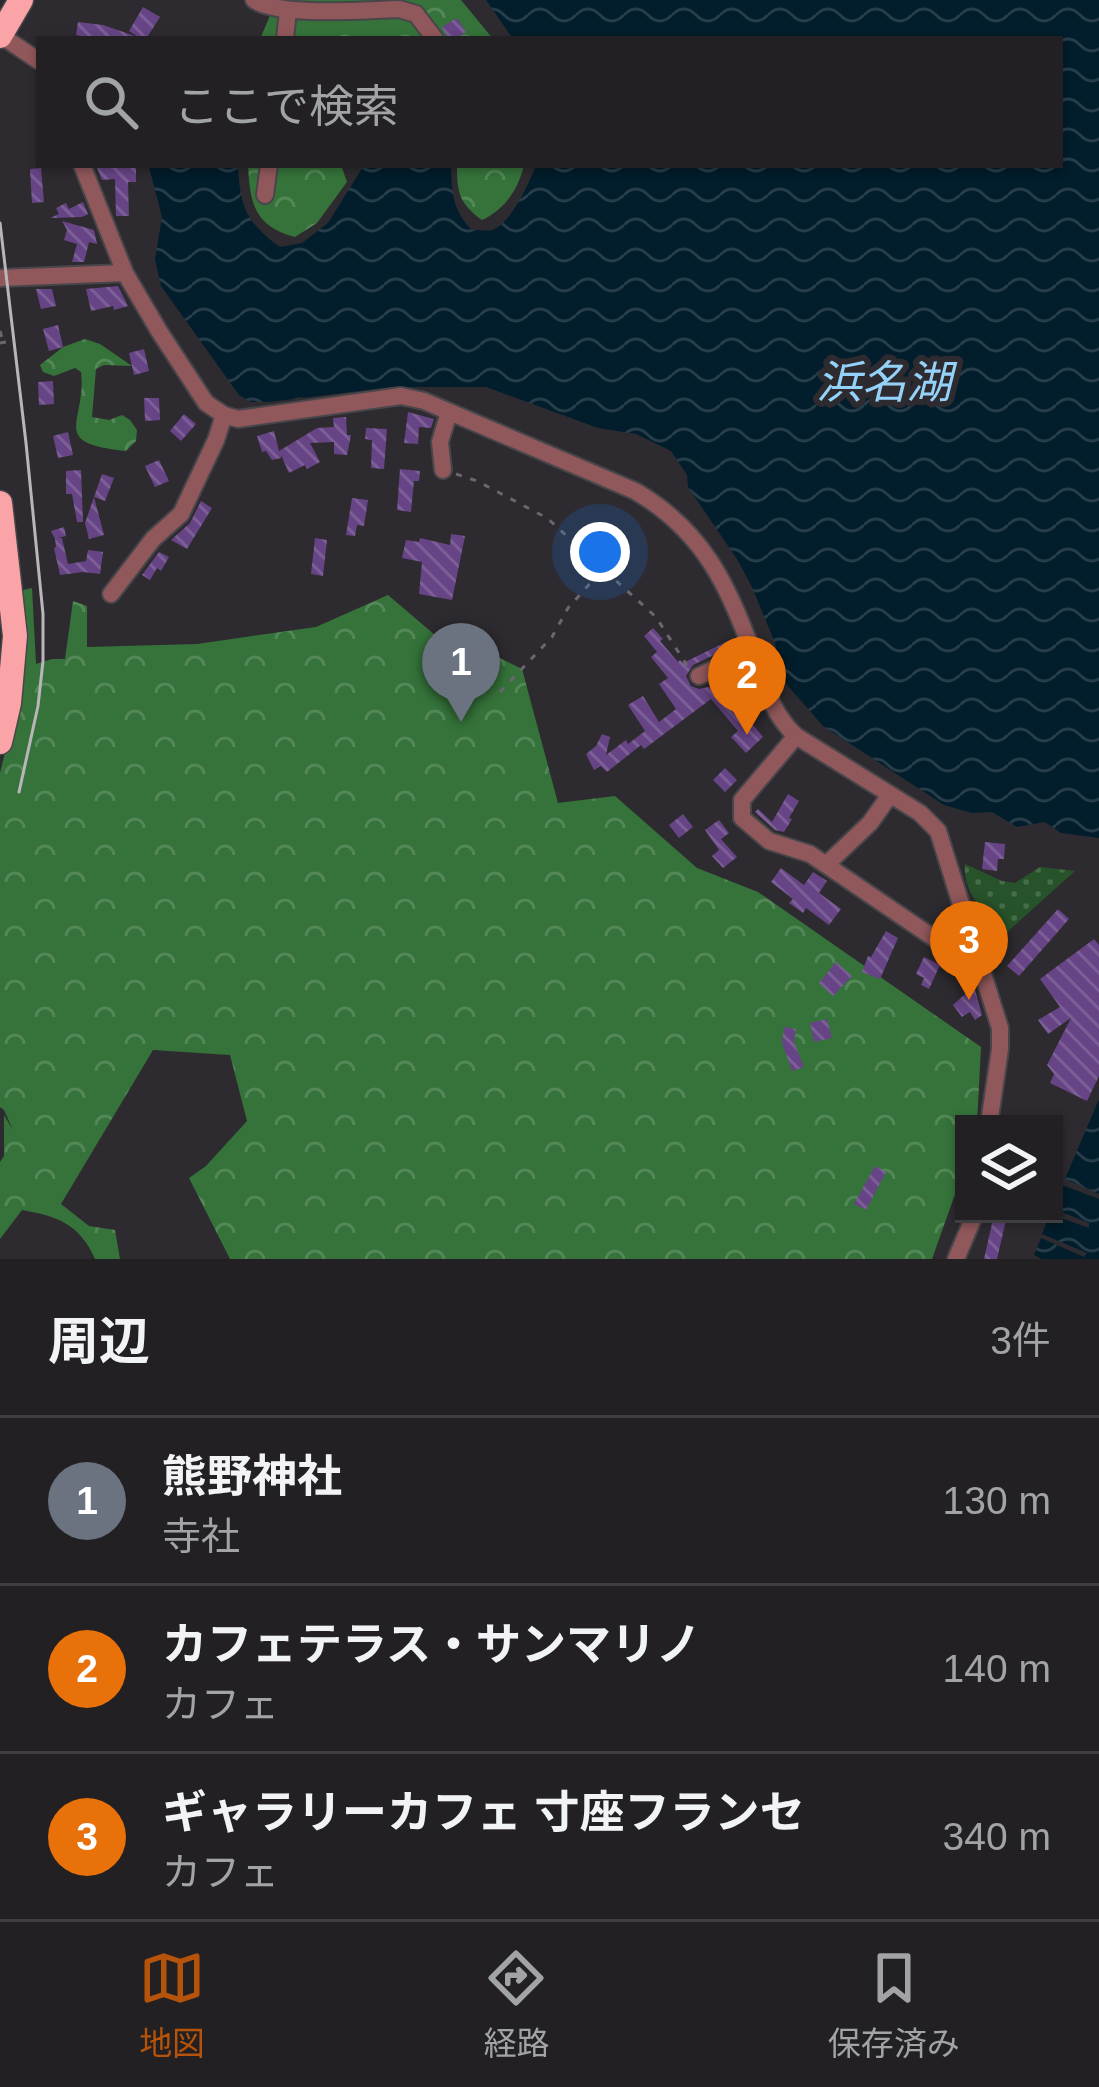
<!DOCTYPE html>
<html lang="ja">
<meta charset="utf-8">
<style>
body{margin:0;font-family:Arial,"Noto Sans JP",sans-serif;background:#2e2d30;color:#f1f3f6}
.controls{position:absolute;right:36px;bottom:36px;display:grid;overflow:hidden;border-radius:0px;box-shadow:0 3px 9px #0004}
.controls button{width:108px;height:108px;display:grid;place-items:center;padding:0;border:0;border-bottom:3px solid #3f3e41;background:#222023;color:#f1f3f6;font:60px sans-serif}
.you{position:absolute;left:600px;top:552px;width:42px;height:42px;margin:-30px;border:9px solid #fff;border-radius:50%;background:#1a73e8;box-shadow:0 0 0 18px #1a73e833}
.badge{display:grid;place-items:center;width:78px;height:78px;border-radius:50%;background:#b45309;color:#fff;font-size:39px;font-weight:700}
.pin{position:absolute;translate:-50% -99px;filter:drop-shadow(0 3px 6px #0008)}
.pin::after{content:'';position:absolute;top:63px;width:42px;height:36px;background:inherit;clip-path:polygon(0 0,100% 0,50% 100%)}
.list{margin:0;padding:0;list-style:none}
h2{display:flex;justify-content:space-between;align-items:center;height:156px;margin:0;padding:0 48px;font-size:51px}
h2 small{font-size:39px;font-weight:400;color:#a2a3a6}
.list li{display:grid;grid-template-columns:78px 1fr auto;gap:36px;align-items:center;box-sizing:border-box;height:168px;padding:0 48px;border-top:3px solid #3f3e41}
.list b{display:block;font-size:45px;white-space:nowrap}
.list p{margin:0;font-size:39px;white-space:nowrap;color:#a2a3a6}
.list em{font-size:39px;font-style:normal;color:#a2a3a6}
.icon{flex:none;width:66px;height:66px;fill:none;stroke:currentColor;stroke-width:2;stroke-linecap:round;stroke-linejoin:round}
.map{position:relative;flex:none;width:1099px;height:1259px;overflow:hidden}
.search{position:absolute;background:#222023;box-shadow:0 3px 9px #0004;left:36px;right:36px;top:36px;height:132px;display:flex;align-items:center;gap:30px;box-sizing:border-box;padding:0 42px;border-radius:0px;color:#a2a3a6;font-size:45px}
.sheet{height:660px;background:#222023}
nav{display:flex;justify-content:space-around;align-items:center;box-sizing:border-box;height:168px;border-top:3px solid #3f3e41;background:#222023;font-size:33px;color:#a2a3a6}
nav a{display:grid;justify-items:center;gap:6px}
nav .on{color:#b45309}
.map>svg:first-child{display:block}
</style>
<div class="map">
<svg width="1099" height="1259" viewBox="0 0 1099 1259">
<defs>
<pattern id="green-dots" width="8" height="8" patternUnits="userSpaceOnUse" patternTransform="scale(3)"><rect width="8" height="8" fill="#27532a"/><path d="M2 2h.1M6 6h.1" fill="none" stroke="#476c49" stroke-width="1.8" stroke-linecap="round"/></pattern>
<pattern id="forest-crowns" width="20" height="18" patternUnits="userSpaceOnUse" patternTransform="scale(3)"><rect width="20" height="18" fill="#35733a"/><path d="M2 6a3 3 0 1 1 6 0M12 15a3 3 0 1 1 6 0" fill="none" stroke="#538757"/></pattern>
<pattern id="water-waves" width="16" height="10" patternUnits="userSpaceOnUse" patternTransform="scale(3)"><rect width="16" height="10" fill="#021d2b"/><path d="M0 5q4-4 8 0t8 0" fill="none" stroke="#273e4a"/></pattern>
<pattern id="building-back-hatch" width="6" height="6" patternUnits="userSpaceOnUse" patternTransform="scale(3)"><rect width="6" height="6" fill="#674485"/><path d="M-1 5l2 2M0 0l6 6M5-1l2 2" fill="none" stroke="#7d5f97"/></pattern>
</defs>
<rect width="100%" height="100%" fill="#2d2b2f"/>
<path fill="url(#green-dots)" d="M 965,864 L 1002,881 L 1015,883 L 1040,867 L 1075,871 L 1006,933 C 986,917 962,892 965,864 Z"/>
<path fill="url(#forest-crowns)" d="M 272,0 L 461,0 L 493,39 L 260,39 L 269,18 Z
M 248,165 L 341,165 L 347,182 L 317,223 L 295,237 C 254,226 250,203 248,165 Z
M 457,165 L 524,165 C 518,190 505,209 482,220 C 459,203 457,193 457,165 Z
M 85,339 L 100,344 L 132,366 L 104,365 L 96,369 L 92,417 L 109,420 L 122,415 L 130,420 L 137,430 L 136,441 L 126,451 C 47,443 87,423 81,372 L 75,368 L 54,376 L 43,372 L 40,365 L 63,347 Z
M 32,588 L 36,664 L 52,659 L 65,659 L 73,601 L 87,606 L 87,647 L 197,644 L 316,627 L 388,595 L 456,653 L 479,662 L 494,655 L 522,669 L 558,803 L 615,796 L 697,868 L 758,892 L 981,1047 L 977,1124 L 964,1124 L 964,1169 L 932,1259 L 230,1259 L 189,1178 L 206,1166 L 247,1121 L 230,1055 L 153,1050 L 61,1204 L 89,1226 L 115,1230 L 120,1259 L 95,1259 C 80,1224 57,1216 22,1210 L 0,1239 L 0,1162 L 4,1156 L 4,1115 L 13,1130 L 4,1110 L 0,1107 L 0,773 L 19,695 L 23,590 Z"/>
<path fill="url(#water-waves)" d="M 486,0 L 1099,0 L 1099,838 L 1061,833 L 1045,822 L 1017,827 L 992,812 L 972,813 L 944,805 L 823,726 L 781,678 L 775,643 L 752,587 L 737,559 L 688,487 L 687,475 L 671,451 L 636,434 L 598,428 L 486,387 L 392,387 L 269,402 L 251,402 L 239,395 L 161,286 L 155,259 L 162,217 L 149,167 L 149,165 L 238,165 C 240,207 246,222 280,247 L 302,243 L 328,223 L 364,165 L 451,165 C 452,192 452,210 472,230 C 473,230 490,231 492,230 C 511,224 529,183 536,165 L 1060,165 L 1060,39 L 513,39 Z
M 1099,1099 L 1099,1194 L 1065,1179 Z
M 1062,1185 L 1099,1199 L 1099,1259 L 1042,1259 L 1034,1255 L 1041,1238 L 1084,1257 L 1087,1253 L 1042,1234 L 1050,1214 L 1089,1228 L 1089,1223 L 1054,1209 Z"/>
<path fill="url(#building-back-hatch)" d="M 143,7 L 160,17 L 146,39 L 94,36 L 93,39 L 76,35 L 78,22 L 103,25 L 138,37 L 129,31 Z
M 457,18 L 466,32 L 455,39 L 448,39 L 442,27 Z
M 136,165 L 136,182 L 128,182 L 129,216 L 116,216 L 115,179 L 102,180 L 97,168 Z
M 41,168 L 44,202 L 32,203 L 30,169 Z
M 83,202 L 88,214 L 82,217 L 50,218 L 59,214 L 56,208 L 66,203 L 69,209 Z
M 62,221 L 94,230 L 97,244 L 89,242 L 84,262 L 72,262 L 77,244 L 64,240 L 67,230 Z
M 118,286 L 128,306 L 114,310 L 113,306 L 91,311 L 86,289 Z
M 36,289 L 52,289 L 56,306 L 41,309 Z
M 58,325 L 63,347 L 49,351 L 43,329 Z
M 144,349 L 149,371 L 134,375 L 129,353 Z
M 53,381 L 54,404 L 39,405 L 38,382 Z
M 144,398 L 159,398 L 160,420 L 145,421 Z
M 408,412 L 434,419 L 431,428 L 419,427 L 418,444 L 404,443 Z
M 184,414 L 196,424 L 181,441 L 170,431 Z
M 346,417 L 347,435 L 351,435 L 347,455 L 334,454 L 334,442 L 310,443 L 320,462 L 307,469 L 305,465 L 289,473 L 281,455 L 281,458 L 272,460 L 266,451 L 262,452 L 257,436 L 274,431 L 279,451 L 317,428 L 334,427 L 333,418 Z
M 366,428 L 387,429 L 384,469 L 371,468 L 372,440 L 365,439 Z
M 68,432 L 73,455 L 58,458 L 53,436 Z
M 159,460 L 169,481 L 155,487 L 145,466 Z
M 400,469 L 420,471 L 419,481 L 414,481 L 411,512 L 397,510 Z
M 81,470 L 83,522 L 77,522 L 72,494 L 66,494 L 66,471 Z
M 102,474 L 114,478 L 105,501 L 94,497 Z
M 94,497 L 104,535 L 89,539 L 85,523 Z
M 352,498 L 368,500 L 364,526 L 357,525 L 355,536 L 346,535 Z
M 201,501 L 212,508 L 187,549 L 171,540 L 190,523 Z
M 64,527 L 66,536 L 58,538 L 62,538 L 68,564 L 86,561 L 88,550 L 103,552 L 100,574 L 83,572 L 60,575 L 54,548 L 56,547 L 55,539 L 51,531 Z
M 451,534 L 465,536 L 452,600 L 419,594 L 422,562 L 402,558 L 406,540 L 419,542 L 420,538 L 450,545 Z
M 315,538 L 327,540 L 323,576 L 311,574 Z
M 159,552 L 169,557 L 161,571 L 157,568 L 150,580 L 142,575 Z
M 653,628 L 663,639 L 660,641 L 678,662 L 680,660 L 683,663 L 730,640 L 733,646 L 693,665 L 686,676 L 691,686 L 699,689 L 713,686 L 736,673 L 742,683 L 724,694 L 724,698 L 746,724 L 750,721 L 763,737 L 746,753 L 731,737 L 738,731 L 711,699 L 644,749 L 641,745 L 607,772 L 601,766 L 594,770 L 586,754 L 596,746 L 602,734 L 610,737 L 606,755 L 626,740 L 628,744 L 645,731 L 628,705 L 643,696 L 659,722 L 676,709 L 659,684 L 668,678 L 651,657 L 657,652 L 644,636 Z
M 725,768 L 737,780 L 725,792 L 713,780 Z
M 788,794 L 799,801 L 789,818 L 792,819 L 784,832 L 775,830 L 755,812 L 758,809 L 772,822 Z
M 683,814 L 693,827 L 679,838 L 669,825 Z
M 719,820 L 729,833 L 721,839 L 737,857 L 723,868 L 712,856 L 719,850 L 705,830 Z
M 985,842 L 1005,844 L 1004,859 L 998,859 L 997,871 L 982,869 Z
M 781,868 L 804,885 L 813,872 L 827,881 L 819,893 L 841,909 L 829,925 L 806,908 L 803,913 L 789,903 L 793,899 L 771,882 Z
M 1058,909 L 1069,919 L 1019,976 L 1007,966 Z
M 886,931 L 898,938 L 880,979 L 862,972 L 868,956 L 871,957 Z
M 1094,939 L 1099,945 L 1099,1076 L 1087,1101 L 1050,1083 L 1054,1074 L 1047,1065 L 1071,1018 L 1048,1034 L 1038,1020 L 1060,1007 L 1040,979 Z
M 924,957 L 940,965 L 929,989 L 921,985 L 924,978 L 916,974 Z
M 836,962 L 852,976 L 833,996 L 819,983 Z
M 974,986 L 982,1015 L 975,1020 L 970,1012 L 962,1017 L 953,1005 Z
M 827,1019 L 832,1038 L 814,1042 L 810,1023 Z
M 784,1027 L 796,1029 L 794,1042 L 804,1067 L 792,1071 L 782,1043 Z
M 875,1166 L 886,1172 L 866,1210 L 854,1204 Z
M 993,1219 L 1006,1220 L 997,1259 L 984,1259 Z"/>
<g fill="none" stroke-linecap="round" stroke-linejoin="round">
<defs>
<path id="minor" d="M 254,0 C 279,17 366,10 399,9 L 416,14 L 435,39
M 0,35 L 39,61
M 285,39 L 288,10
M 82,165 L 125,273 L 159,331 L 206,403 L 224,415 L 238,419 L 401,396 L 424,401 L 635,491 C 702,530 728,584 753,654 C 764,684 772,714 796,736 L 920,813 L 938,831 L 1000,1028 L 1000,1049 L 989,1124
M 265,195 L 269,165
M 0,278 L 125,273
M 443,470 L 440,442 L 449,412
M 111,594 L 153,539 L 181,514 L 216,440 L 224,415
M 699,676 L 752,651
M 796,736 L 742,800 L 742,818 L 769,841 L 810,854 L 947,947 L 978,955
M 827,864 L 870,823 L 890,795
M 956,1259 L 975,1214"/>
<path id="highway" d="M 0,36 L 21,0
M 0,503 L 15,636 L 9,703 L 0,742"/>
</defs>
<use href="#minor" stroke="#48464a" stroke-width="20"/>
<use href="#highway" stroke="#48464a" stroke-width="27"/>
<path stroke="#6a686c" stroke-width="3" stroke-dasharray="6 9" stroke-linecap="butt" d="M 0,331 L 3,342
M 0,343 L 6,342
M 456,474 L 477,481 L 547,518 L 656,617 L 688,667
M 500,692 L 552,637 L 568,608 L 602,570"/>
<use href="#minor" stroke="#91585b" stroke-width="16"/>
<use href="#highway" stroke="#faa4a8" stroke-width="24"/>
<path stroke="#b8b6b9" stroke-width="3" d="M 0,223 L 26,443 L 43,614 L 43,661 L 38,706 L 19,792"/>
</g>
<g text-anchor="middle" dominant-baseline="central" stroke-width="12" stroke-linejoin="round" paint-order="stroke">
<g font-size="45" font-style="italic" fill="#94d2f9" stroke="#2d2b2f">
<text x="884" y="382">浜名湖</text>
</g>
</g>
</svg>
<div class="controls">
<button><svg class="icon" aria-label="layers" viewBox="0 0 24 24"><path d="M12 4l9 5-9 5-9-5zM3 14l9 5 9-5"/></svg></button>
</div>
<div class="you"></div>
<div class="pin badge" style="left:461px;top:722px;background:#6b7280">1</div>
<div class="pin badge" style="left:747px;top:735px;background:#e8710a">2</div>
<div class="pin badge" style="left:969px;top:1000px;background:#e8710a">3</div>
<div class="search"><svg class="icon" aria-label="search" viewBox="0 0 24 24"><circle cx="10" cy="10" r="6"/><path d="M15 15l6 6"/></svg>ここで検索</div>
</div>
<section class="sheet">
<h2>周辺<small>3件</small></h2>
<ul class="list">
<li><span class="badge" style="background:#6b7280">1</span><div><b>熊野神社</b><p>寺社</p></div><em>130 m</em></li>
<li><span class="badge" style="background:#e8710a">2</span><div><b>カフェテラス・サンマリノ</b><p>カフェ</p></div><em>140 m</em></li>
<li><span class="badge" style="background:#e8710a">3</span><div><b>ギャラリーカフェ 寸座フランセ</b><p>カフェ</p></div><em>340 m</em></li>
</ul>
</section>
<nav>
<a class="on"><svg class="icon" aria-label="map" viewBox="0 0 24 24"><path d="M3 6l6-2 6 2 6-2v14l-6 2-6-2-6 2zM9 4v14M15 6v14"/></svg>地図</a>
<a><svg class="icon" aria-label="directions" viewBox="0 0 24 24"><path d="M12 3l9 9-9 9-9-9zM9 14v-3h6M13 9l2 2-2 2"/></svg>経路</a>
<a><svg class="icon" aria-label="saved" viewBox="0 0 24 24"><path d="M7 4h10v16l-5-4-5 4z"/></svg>保存済み</a>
</nav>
